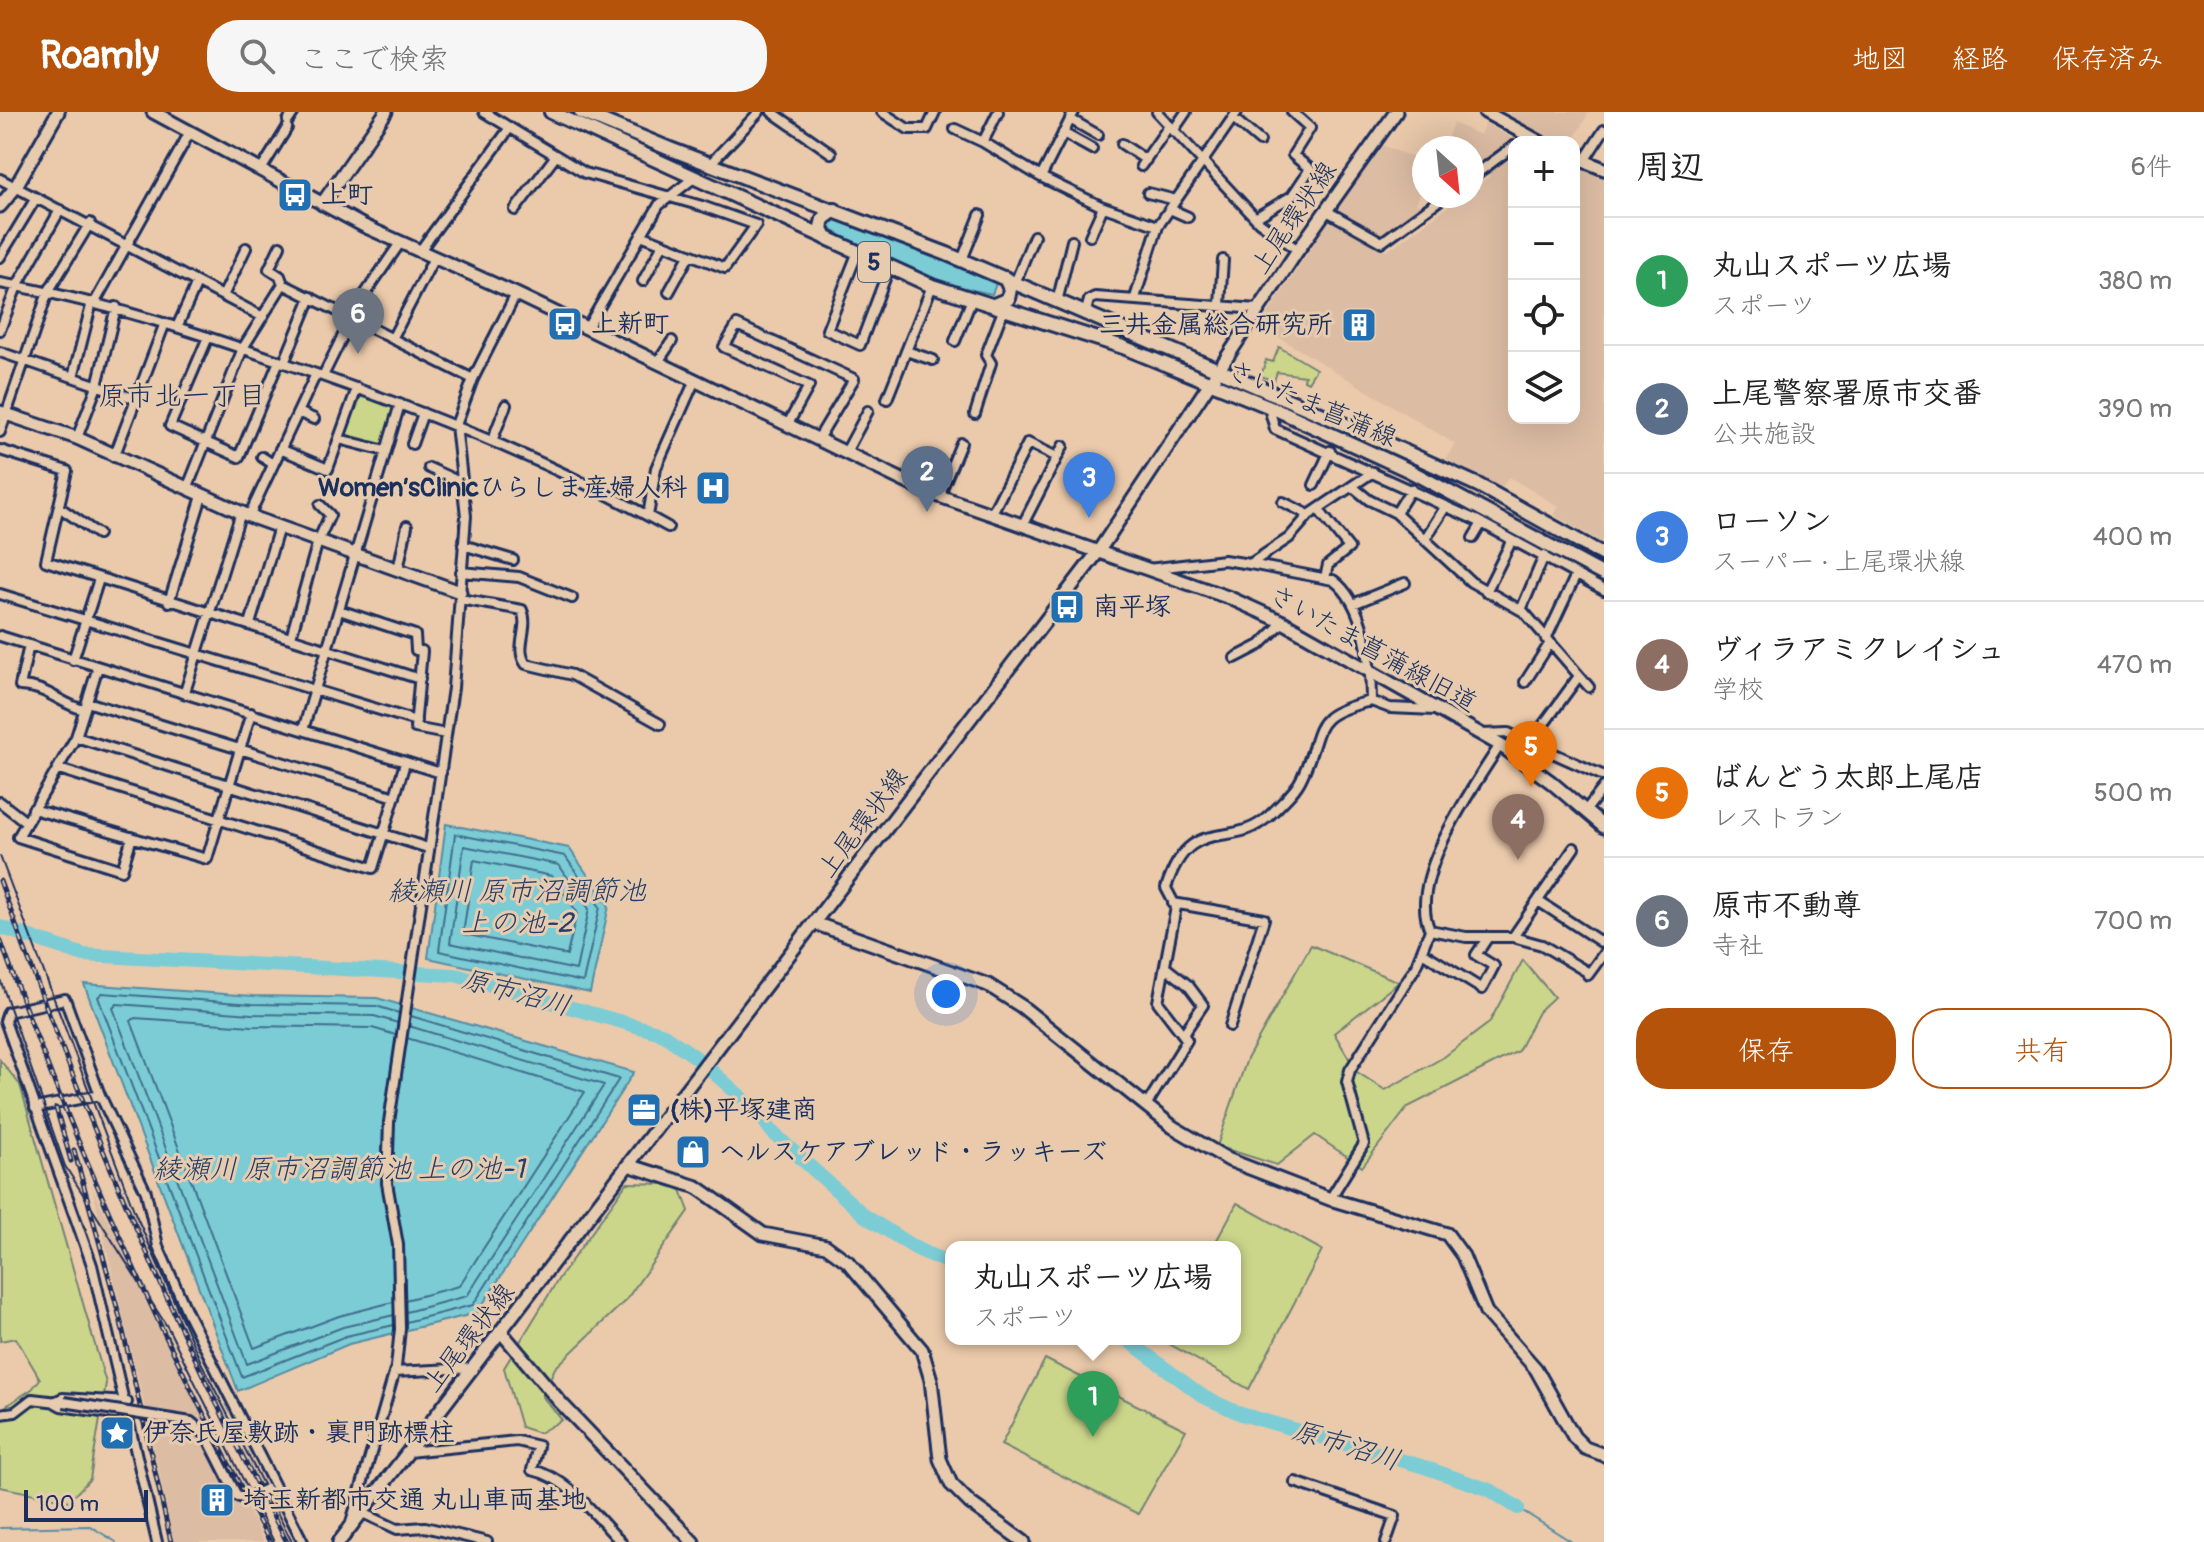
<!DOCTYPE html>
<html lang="ja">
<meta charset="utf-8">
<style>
body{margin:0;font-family:Pangolin,"Klee One",sans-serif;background:#f6f6f6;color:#222}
.controls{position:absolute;right:24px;top:24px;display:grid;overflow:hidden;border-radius:16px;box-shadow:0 8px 32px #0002}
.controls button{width:72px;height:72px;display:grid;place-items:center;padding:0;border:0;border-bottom:2px solid #e0e0e0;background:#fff;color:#222;font:40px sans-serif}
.compass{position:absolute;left:1412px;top:24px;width:72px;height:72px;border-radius:50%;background:#fff;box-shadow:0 8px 32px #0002;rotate:153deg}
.scale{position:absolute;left:24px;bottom:20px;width:124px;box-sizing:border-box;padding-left:8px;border:4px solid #1b2f5e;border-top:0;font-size:22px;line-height:28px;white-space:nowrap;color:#1b2f5e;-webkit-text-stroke:6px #e7cbae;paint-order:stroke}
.you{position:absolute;left:946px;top:882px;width:28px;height:28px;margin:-20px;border:6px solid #fff;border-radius:50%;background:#1a73e8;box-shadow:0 0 0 12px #1a73e833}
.badge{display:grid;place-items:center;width:52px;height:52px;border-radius:50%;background:#b45309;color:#fff;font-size:26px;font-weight:700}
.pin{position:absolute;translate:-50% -66px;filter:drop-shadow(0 2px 4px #0008)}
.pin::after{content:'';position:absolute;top:42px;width:28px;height:24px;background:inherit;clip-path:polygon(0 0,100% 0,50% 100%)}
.popup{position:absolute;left:945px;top:1129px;width:296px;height:104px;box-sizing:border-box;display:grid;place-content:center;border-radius:16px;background:#fff;filter:drop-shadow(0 2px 6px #0005);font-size:26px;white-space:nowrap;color:#767676}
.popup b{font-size:30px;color:#222}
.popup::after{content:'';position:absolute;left:50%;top:100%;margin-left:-16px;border:16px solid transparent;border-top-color:#fff}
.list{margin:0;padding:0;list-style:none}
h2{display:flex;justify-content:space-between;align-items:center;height:104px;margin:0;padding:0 32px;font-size:34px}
h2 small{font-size:26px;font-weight:400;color:#767676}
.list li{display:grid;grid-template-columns:52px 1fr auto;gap:24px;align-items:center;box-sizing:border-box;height:128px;padding:0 32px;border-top:2px solid #e0e0e0}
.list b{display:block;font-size:30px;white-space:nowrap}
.list p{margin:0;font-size:26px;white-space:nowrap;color:#767676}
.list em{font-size:26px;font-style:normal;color:#767676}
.actions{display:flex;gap:16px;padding:24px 32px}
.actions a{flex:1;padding:18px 0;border:2px solid #b45309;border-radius:32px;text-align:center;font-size:28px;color:#b45309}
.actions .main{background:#b45309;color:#fff}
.icon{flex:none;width:44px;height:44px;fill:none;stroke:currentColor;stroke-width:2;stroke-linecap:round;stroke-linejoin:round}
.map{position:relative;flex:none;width:1604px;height:1430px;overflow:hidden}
header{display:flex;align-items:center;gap:48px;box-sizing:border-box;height:112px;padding:0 40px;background:#b45309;color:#fff}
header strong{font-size:38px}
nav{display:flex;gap:44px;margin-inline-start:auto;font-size:28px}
.search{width:560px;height:72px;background:#f6f6f6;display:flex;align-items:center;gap:20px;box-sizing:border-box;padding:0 28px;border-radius:32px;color:#767676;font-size:30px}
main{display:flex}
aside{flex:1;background:#fff}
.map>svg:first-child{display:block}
</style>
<header>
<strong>Roamly</strong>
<div class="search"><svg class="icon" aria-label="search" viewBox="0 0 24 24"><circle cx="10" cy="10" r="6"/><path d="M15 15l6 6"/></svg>ここで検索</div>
<nav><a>地図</a><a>経路</a><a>保存済み</a></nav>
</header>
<main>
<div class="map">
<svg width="1604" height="1430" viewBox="0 0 1604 1430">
<rect width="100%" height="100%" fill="#ebcaab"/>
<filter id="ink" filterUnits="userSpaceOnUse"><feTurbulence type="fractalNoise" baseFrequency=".0125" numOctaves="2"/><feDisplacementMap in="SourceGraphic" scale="16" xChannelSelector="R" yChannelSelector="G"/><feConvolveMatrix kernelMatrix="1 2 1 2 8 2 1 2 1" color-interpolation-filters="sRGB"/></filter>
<g filter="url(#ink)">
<path fill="#dcbca3" d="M 1511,0 L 1589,0 L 1572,30 L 1561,30 L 1535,19 L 1509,6 Z
M 1453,11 L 1480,23 L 1485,11 L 1515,28 L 1484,50 L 1472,44 L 1472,36 L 1445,32 Z
M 1382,33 L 1424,50 L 1424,72 L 1416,92 L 1423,94 L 1381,125 L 1335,100 Z
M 1514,40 L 1514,306 L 1574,306 L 1574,53 L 1604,65 L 1604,432 L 1554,403 L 1559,395 L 1509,365 L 1501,376 L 1446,347 L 1455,332 L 1260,214 L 1330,107 L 1387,139 L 1463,84 L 1472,84 L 1472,77 L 1490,64 L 1487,60 Z
M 92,1075 L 264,1430 L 174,1430 L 149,1312 Z"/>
<path fill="#cbd68a" stroke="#738274" stroke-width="2" d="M 1279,235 L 1316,257 L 1308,270 L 1304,268 L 1305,264 L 1277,260 L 1274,269 L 1261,264 L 1266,248 L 1273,250 Z
M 360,282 L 395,293 L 383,333 L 344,323 Z
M 1311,833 L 1399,870 L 1334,921 L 1357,960 L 1385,978 L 1444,945 L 1489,911 L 1523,848 L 1554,885 L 1538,900 L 1518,939 L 1408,995 L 1362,1055 L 1315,1023 L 1277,1053 L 1217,1034 L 1247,947 Z
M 0,948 L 20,973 L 106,1271 L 90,1367 L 69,1389 L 0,1375 L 0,1298 L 32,1277 L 40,1267 L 16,1226 L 0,1229 Z
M 627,1071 L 666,1072 L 681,1078 L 689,1099 L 626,1188 L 555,1256 L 542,1284 L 562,1308 L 539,1321 L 521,1315 L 504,1256 L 559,1166 Z
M 1237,1091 L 1322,1138 L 1249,1277 L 1164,1229 L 1235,1227 L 1235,1135 L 1213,1135 Z
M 1045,1247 L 1186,1318 L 1138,1402 L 1001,1333 Z"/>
<path fill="#7bccd5" stroke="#558da5" stroke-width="2" d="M 838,104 L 997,169 L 992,182 C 934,171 881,150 832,118 L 829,110 Z
M 446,712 L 569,736 L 609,794 L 590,881 L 428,846 Z
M 84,872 L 253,884 L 377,886 L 634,960 L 477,1201 L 349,1232 L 238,1279 Z"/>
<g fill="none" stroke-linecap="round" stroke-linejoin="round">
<path stroke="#416e8e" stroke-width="2" d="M 455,722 L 565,744 L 600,795 L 583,870 L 439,839 Z
M 464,734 L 559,753 L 589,797 L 576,858 L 450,831 Z
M 474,748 L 552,764 L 577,800 L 567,843 L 463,822 Z
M 405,1188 L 459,1174 L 585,980 L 407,926
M 393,1190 L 339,1204 L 254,1236 L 131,909 L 135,906 L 252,914 L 372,916 L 396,923
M 406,1200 L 467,1184 L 604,973 L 409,914
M 394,1203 L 343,1215 L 247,1252 L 113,896 L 117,892 L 252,902 L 374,904 L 398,911
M 406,1210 L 473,1193 L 619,967 L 411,904
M 394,1213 L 346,1224 L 242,1265 L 98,885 L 102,881 L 253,892 L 376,894 L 399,901"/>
<path stroke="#558da5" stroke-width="2" d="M 1518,1396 L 1572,1430
M 0,1416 L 90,1414 L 116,1430"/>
<path stroke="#7bccd5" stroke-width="14" d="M 0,815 L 84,843 L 455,863 L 661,921 L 697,946 L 757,999 L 772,1020 L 865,1104 L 915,1136 L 951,1152
M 1126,1227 L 1204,1285 L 1241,1302 L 1421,1354 L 1490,1378 L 1518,1396"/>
<defs>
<path id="street" d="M 484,0 L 585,61 L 702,94 L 756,113 L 725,156 L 641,123
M 772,0 L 831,41
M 882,0 L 908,17 L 927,17 L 935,0
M 1074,0 L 1041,65 L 1101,94 L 1158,114
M 1157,0 L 1259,110 L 1298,138
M 1233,6 L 1260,29
M 1070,7 L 1098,23
M 288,9 L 294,0
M 955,17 L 983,30 L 998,0
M 1173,19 L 1186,0
M 1063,21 L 1092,37
M 983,30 L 1041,65
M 1122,32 L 1146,48
M 1584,49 L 1604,18
M 710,52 L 759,0
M 1141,54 L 1169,14
M 261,58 L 287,16
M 1472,65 L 1514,34
M 0,67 L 263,205
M 1148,81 L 1176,88
M 1170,97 L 1188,105
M 515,98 L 555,45
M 1325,98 L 1382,130 L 1445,84
M 1255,106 L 1292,84 L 1310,57 L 1293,43 L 1310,16 L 1292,0
M 1090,124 L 1103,95
M 280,134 L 269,157 L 280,164 L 283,172
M 419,140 L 509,17
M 857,142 L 827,218 L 860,233 L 889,156
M 0,145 L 36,86
M 962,148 L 980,103
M 643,169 L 663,132
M 0,171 C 102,189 199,221 296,255 C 424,299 550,349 668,415
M 1015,171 L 1034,124
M 669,180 L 690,142
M 223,184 L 246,136
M 1135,186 L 1158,114 L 1237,0
M 95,190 L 190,20
M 1057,190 L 1072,129
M 1220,192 L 1223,148
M 1085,203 L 1089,188 L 1095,185 L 1258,197
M 177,215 L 197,171
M 587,216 L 659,93 L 695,65
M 0,218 L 17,174 L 60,98
M 208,225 L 170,314 L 239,345 L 279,249
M 393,225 L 434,146
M 955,229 L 972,187
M 906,239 L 933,248
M 0,240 L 136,287
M 658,250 L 672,229
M 284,251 L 311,185
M 323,264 L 359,191 L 400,131
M 73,265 L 92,190
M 887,287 L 932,174
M 1269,296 L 1275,317 L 1478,409 L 1604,478
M 298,300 L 314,307
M 975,302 L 991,251 L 986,243 L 1004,196
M 788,312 L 809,274 L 724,235 L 737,213 L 854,267 L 818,327
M 0,320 L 48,180 L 90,111
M 77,326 L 97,274 L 116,195
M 339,327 L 385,339
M 492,329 L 506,293
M 412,332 L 423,301
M 280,337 L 328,357 L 357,276
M 0,338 L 67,359 L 46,449 L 420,567
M 846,340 L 868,299
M 114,345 L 165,211
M 262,345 L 273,352
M 429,356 L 464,372
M 1314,373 L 1330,339
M 1353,375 L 1369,388 L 1396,401 L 1411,377
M 187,377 L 243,236 L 283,172 L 473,267
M 939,384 L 961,331
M 1283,390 L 1309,403
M 59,395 L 98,422
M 1318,397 L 1349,436 L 1328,453 L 1325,466
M 1396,401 L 1471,470 L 1524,500 L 1589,575
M 991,403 L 1028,331 L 1057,345
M 249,404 L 316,262
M 648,404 L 656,356 L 695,268
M 1022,414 L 1063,334
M 1473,426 L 1482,411
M 1425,427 L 1446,394
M 463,433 L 513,448
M 1148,457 L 1224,448 L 1250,452 L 1289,426 L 1309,403 L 1373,360
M 398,458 L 407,414
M 461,460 L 519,465 L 572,486
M 1486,480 L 1512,428
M 0,482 L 416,609
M 460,487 L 522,498 C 530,516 514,536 526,552 L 572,563 L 660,612
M 169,490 L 202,384
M 1353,492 L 1405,471
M 339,498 L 415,523 L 416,538 L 422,539 L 415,616 L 446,622
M 1521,498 L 1544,444
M 250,512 L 279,415
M 0,524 L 441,661
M 291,525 L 318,429 L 330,403 L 320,393
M 1546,527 L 1576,463
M 29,533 L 20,574 C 49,575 58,591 84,598
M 1235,546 L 1260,533 L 1283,510
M 73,548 L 99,467
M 98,555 L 76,625 L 18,725 L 122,758 L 132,725
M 1525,570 L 1550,531
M 185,580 L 241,400
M 1371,589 L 1390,596 L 1435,598
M 87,590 L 395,685
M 303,618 L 400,292
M 1482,622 L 1508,621 L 1604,664
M 76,625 L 428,736
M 1530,631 L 1579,564
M 59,657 L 373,756 L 405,651
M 0,690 L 26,710
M 33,697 L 207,747 L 251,601
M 1586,698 L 1604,675
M 1538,789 L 1604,832
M 1173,791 L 1264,807 L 1230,914
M 1430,818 L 1466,825 L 1513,825 L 1542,833 L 1589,861
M 1513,825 L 1574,736
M 1422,840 L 1482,877 L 1494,854 L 1476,843 L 1488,825
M 1165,855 L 1188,873 L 1203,893 L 1184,921
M 1588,863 L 1604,841
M 100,983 L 65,887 L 8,900 L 5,909 L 92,1153 L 157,1430
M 1146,994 L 1187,928 L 1158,890 L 1176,795 L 1166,776 C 1191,698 1230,741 1270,703 C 1281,692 1296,679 1302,665 C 1325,616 1307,604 1371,589 C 1371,551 1365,491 1333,468 L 1250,452
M 35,996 L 100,983 L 146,1080 L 158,1134 L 188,1202 L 303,1430
M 1330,1087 L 1364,1032 L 1347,970 L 1350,958 L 1415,856 L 1430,818 C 1406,768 1473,676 1500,633
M 394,1260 L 473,1256
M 54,1290 L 61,1294 L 115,1302
M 54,1290 L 63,1286 L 127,1290
M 0,1302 L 15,1300 L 32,1287 L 58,1290
M 408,1340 L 517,1329 L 538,1334 L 532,1358 C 570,1366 595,1404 621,1430
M 1295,1370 L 1395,1404 L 1386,1430
M 361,1400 L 397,1417 L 425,1415 L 487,1430
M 350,1414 L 396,1255 L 400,1217 L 398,1133 L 387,1071 L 389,1010 L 453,576 L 466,404 L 456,313 L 473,267 L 516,182"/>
<path id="secondary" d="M 153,0 L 364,114 L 516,182 L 925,379 L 1230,486 L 1283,510 L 1500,633 L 1551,670 L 1604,715
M 1485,0 L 1540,30
M 1574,45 L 1604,57
M 322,92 L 386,0
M 0,94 L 15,76 L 58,0
M 0,300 L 77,326 L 249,404 L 460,480
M 814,811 L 988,873 L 1021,894 L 1173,1015 L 1229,1048 L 1330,1087 L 1447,1122 L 1463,1144 L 1486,1200 L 1536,1257 L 1574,1325 L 1585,1336 L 1604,1343
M 628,1053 L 697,1075 L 763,1122 L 826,1134 L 848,1150 L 922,1238 L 931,1268 L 940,1347 L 951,1372 L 970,1391 L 1024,1430
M 502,1221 L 560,1290 L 693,1430
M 339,1430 L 1098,440 L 1298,138 L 1396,0"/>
<path id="primary" d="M 551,0 L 932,174 L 1123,235 L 1280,299 L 1408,358 L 1604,463
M 581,0 L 670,37 L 947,142 L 1335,308 L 1478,373 L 1604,443
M 826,126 L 821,115 L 823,107 L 835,98
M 994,193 L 1008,187 L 1010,177 L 1005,166"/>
</defs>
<use href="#street" stroke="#1b2f5e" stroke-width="14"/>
<use href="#secondary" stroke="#1b2f5e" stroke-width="17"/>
<use href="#primary" stroke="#1b2f5e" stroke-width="18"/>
<use href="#street" stroke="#e7cbae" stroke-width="8"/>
<use href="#secondary" stroke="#e7cbae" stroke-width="11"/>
<use href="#primary" stroke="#e7cbae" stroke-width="12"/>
<path stroke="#1b2f5e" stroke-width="2" d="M 0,744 L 135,1101 L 201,1250 L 292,1430
M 0,867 L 65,1054 L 168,1216 L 274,1430"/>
<defs>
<path id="rail" d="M 0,769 C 80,995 174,1218 287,1430
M 0,827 C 74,1034 166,1237 270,1430
M 56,996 L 71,1049
M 74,1038 L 120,1206 L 171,1430"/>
</defs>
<use href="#rail" stroke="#1b2f5e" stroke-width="5"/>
<use href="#rail" stroke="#e7cbae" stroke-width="2" stroke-dasharray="6" stroke-linecap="butt"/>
<defs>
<path id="street-bridge" d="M 64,1290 L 191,1310 L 206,1323 L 237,1384 L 245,1387 L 266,1377"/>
</defs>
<use href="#street-bridge" stroke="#1b2f5e" stroke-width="14" stroke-linecap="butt"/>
<use href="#street-bridge" stroke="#e7cbae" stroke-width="8"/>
</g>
</g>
<defs>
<symbol id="bus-square" viewBox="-11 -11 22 22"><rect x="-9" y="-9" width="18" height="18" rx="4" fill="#1f6fb2" stroke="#e7cbae"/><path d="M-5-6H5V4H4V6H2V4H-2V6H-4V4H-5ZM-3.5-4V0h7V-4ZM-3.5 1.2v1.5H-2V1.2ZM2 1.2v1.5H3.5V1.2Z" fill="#fff"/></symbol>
<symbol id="building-square" viewBox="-11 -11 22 22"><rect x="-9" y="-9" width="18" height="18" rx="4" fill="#1f6fb2" stroke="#e7cbae"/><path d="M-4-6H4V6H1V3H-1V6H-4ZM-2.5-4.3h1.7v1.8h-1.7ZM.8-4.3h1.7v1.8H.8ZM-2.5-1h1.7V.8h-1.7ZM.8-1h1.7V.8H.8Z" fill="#fff"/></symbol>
<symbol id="hospital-square" viewBox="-11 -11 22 22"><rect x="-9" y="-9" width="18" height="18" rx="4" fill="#1f6fb2" stroke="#e7cbae"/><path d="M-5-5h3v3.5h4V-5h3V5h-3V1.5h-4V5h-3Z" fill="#fff"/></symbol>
<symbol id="office-square" viewBox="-11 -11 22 22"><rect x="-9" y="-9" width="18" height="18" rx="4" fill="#1f6fb2" stroke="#e7cbae"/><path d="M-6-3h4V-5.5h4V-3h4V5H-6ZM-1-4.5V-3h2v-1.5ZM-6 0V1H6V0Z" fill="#fff"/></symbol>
<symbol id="shop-square" viewBox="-11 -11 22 22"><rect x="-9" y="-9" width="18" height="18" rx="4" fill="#1f6fb2" stroke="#e7cbae"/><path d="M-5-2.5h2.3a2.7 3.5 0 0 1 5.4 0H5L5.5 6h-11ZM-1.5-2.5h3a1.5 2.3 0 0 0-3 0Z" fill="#fff"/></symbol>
<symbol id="sight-square" viewBox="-11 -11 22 22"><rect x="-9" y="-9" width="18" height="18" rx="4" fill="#1f6fb2" stroke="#e7cbae"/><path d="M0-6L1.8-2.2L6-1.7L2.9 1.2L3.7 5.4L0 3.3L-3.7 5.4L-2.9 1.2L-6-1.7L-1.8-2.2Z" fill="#fff"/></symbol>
</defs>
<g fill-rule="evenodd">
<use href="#bus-square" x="275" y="63" width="40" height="40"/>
<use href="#bus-square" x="545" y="192" width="40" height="40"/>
<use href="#building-square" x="1339" y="193" width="40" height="40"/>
<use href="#hospital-square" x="693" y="356" width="40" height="40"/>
<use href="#bus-square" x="1047" y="475" width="40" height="40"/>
<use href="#office-square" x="624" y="978" width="40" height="40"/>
<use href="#shop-square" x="673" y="1020" width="40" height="40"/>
<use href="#sight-square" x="97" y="1301" width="40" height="40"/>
<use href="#building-square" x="197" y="1368" width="40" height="40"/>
</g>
<g text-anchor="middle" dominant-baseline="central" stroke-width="6" stroke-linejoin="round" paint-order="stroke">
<rect fill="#e7cbae" stroke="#585e76" stroke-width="2" x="858" y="130" width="32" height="40" rx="6"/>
<g font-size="24" font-weight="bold" fill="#1b2f5e">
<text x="874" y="150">5</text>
</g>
<g font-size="26" font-weight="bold" fill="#1b2f5e" stroke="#e7cbae" text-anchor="start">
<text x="321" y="83">上町</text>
<text x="591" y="212">上新町</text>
<text x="1333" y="213" text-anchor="end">三井金属総合研究所</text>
<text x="687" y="376" text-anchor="end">Women’sClinicひらしま産婦人科</text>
<text x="1093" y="495">南平塚</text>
<text x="670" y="998">(株)平塚建商</text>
<text x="719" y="1040">ヘルスケアブレッド・ラッキーズ</text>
<text x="143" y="1321">伊奈氏屋敷跡・裏門跡標柱</text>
<text x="243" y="1388">埼玉新都市交通 丸山車両基地</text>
</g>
<g font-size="26" fill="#1b2f5e" stroke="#e7cbae">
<text transform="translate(1294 106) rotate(-56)">上尾環状線</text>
<text transform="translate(1312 292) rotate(23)">さいたま菖蒲線</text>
<text transform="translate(1373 537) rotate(29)">さいたま菖蒲線旧道</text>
<text transform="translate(863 711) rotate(-53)">上尾環状線</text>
<text transform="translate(469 1226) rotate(-52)">上尾環状線</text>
</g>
<g font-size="28" fill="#1b2f5e" stroke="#e7cbae">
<text x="182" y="284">原市北一丁目</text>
</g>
<g font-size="28" font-style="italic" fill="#253f6a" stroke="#e7cbae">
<text x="517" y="779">綾瀬川 原市沼調節池<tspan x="517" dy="32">上の池-2</tspan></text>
<text transform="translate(516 881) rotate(15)">原市沼川</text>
<text x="339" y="1057">綾瀬川 原市沼調節池 上の池-1</text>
<text transform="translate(1346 1334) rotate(17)">原市沼川</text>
</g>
</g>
</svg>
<div class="controls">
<button>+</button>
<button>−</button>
<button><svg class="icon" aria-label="locate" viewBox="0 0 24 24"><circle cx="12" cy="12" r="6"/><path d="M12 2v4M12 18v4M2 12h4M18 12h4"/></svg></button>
<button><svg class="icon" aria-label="layers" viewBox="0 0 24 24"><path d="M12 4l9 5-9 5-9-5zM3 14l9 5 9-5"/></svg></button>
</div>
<svg class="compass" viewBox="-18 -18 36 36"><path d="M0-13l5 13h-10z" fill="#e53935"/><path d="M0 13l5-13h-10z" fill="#767676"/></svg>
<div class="scale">100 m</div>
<div class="you"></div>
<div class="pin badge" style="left:1093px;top:1325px;background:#2e9e5b">1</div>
<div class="popup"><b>丸山スポーツ広場</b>スポーツ</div>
<div class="pin badge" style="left:927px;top:400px;background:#5c6f8a">2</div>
<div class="pin badge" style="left:1089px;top:406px;background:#3f7fe0">3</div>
<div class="pin badge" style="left:1518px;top:748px;background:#8d6e63">4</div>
<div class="pin badge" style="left:1531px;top:675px;background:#e8710a">5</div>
<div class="pin badge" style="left:358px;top:242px;background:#6b7280">6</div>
</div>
<aside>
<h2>周辺<small>6件</small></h2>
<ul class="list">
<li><span class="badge" style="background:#2e9e5b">1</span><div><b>丸山スポーツ広場</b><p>スポーツ</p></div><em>380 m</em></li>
<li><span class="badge" style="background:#5c6f8a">2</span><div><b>上尾警察署原市交番</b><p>公共施設</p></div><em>390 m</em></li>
<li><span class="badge" style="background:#3f7fe0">3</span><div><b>ローソン</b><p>スーパー · 上尾環状線</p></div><em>400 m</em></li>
<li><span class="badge" style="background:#8d6e63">4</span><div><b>ヴィラアミクレイシュ</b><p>学校</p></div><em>470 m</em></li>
<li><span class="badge" style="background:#e8710a">5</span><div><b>ばんどう太郎上尾店</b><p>レストラン</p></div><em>500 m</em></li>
<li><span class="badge" style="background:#6b7280">6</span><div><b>原市不動尊</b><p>寺社</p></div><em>700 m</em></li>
</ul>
<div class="actions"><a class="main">保存</a><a>共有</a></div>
</aside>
</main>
